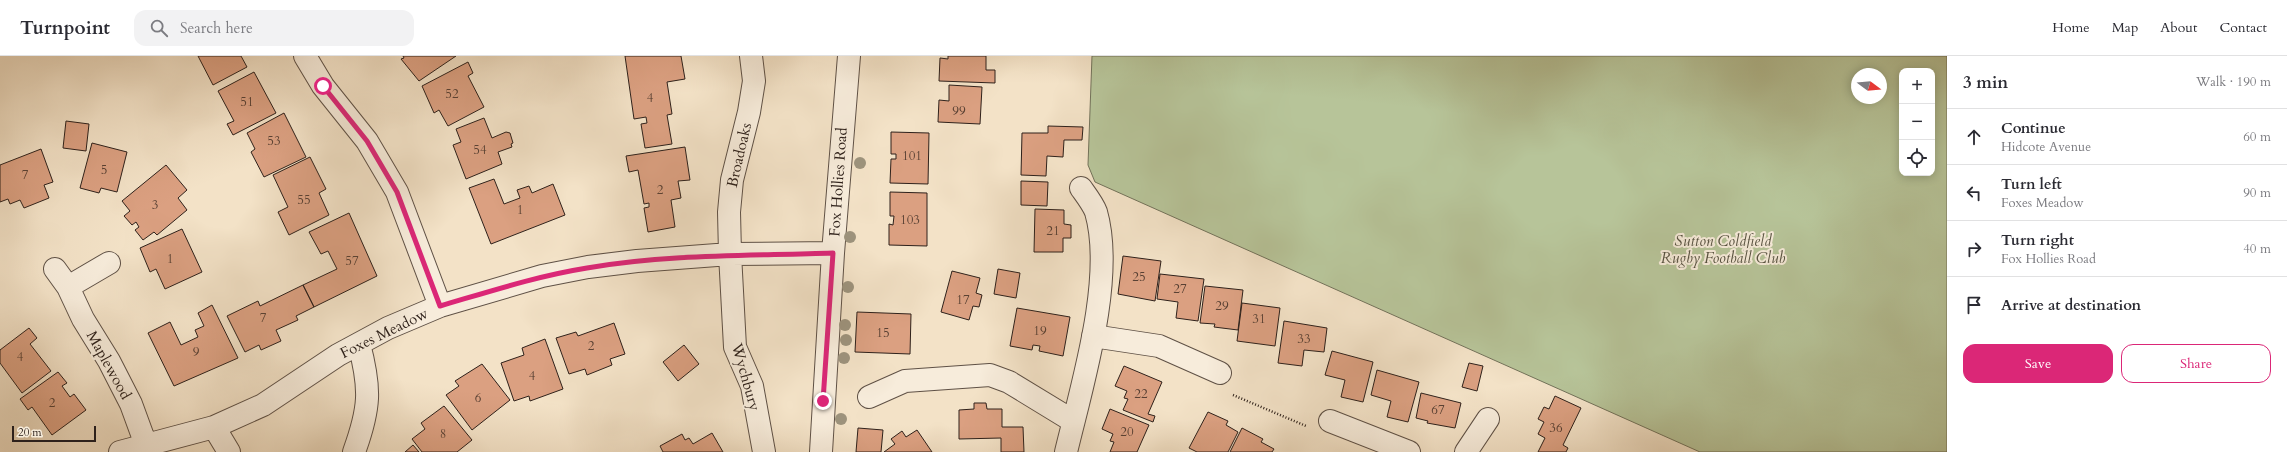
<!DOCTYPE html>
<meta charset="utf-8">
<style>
body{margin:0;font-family:Cardo,serif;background:#f2f2f3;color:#2b2b33}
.controls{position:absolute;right:12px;top:12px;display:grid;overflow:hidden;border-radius:8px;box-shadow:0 2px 10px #0003}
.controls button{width:36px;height:36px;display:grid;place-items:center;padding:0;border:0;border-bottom:1px solid #e1e1e2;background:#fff;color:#2b2b33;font:20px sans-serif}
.compass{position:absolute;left:1851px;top:12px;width:36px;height:36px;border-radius:50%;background:#fff;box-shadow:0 2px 10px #0003;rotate:106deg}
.scale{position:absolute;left:12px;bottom:10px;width:84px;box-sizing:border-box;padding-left:4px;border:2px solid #2e211b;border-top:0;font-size:11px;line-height:14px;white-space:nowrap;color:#2e211b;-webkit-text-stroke:3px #f7ecdb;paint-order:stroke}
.stop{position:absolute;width:12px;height:12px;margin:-9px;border:3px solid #db2777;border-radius:50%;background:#fff}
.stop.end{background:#db2777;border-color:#fff;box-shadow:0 1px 4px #0008}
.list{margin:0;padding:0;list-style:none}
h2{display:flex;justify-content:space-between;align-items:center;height:52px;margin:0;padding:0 16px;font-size:17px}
h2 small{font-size:13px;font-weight:400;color:#7c7c81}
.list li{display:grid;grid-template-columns:26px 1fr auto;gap:12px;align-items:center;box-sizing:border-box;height:56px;padding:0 16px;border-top:1px solid #e1e1e2}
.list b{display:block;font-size:15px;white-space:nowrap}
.list p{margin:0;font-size:13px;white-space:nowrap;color:#7c7c81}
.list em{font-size:13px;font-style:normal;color:#7c7c81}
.actions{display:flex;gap:8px;padding:12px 16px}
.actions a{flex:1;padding:9px 0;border:1px solid #db2777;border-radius:12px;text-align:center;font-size:14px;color:#db2777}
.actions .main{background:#db2777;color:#fff}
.icon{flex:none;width:22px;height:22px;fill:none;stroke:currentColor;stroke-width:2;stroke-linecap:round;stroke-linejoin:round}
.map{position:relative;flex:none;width:1947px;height:396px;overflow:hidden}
header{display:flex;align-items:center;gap:24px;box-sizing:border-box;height:56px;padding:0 20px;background:#fff;border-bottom:1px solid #e1e1e2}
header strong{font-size:19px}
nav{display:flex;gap:22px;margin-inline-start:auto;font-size:14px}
.search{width:280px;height:36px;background:#f2f2f3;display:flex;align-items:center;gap:10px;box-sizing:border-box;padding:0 14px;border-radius:12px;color:#7c7c81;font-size:15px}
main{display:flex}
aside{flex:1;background:#fff}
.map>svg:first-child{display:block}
</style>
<header>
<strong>Turnpoint</strong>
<div class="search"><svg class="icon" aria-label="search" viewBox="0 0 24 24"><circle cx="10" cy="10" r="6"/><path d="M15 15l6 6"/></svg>Search here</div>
<nav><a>Home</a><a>Map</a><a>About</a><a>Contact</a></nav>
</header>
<main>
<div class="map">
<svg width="1947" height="396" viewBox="0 0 1947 396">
<rect width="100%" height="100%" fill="#f3e2c7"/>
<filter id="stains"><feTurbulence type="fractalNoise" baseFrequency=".005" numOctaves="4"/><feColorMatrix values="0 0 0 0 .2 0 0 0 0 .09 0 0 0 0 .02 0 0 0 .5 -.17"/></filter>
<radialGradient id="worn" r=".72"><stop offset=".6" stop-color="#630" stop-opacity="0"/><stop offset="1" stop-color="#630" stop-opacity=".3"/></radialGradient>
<path fill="#b7c499" stroke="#72725a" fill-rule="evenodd" d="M 1092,0 L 1947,0 L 1947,396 L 1700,396 L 1095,126 L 1088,109 ZM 1902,15 L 1932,15 L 1932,117 L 1902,117 ZM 1857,18 L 1881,18 L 1881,42 L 1857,42 Z"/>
<path fill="#dba081" stroke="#2e211b" d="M 198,0 L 241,0 L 247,11 L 213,29 Z
M 403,0 L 456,0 L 419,25 L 401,3 L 404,2 Z
M 625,0 L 681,0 L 685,23 L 667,26 L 672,58 L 667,59 L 672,88 L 645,92 L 641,68 L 647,67 L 646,61 L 634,63 Z
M 948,0 L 986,0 L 986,14 L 995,14 L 995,27 L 939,25 L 940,2 L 948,3 Z
M 468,6 L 473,17 L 468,20 L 484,51 L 448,70 L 439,54 L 434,57 L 422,30 Z
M 254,16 L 276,57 L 233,79 L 227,68 L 234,65 L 218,35 Z
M 949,29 L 982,31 L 980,68 L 938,66 L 939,44 L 949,45 Z
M 284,57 L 306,101 L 264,121 L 251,96 L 255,93 L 247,77 Z
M 484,62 L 492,82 L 506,76 L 510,77 L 513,87 L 511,88 L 512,91 L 498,96 L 502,108 L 466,123 L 453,89 L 461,86 L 456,73 Z
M 66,65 L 89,68 L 86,95 L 63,92 Z
M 1048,70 L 1083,71 L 1082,84 L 1064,84 L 1063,101 L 1047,100 L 1046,120 L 1021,119 L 1022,77 L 1048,77 Z
M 891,76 L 929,77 L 928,128 L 890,127 L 891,103 L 896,103 L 896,98 L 891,98 Z
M 92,87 L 127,96 L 117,136 L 101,132 L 99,137 L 80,132 Z
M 685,91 L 690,124 L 678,125 L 681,142 L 671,144 L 675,171 L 648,176 L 644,152 L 649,151 L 649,147 L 644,148 L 638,114 L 629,116 L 626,100 Z
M 41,93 L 53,126 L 44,129 L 49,142 L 24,152 L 20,144 L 10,148 L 8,143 L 0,146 L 0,109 Z
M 310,101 L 326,133 L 319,137 L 329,159 L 289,179 L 278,156 L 288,151 L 273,119 Z
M 166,109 L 187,134 L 178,142 L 187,154 L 157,179 L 154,176 L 143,184 L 135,174 L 139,171 L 136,166 L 132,169 L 124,160 L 130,155 L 122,145 Z
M 494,123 L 504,148 L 520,142 L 517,134 L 529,130 L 532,137 L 553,128 L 565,159 L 491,188 L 469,132 Z
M 1021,125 L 1048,126 L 1047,150 L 1021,149 Z
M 890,136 L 927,137 L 927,190 L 889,189 L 889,168 L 893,169 L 894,160 L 890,160 Z
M 1035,153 L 1064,154 L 1064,168 L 1071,169 L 1071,182 L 1063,182 L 1063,196 L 1034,196 Z
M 349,157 L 377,220 L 314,251 L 303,229 L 337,213 L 328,195 L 321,198 L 309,176 Z
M 182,173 L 202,216 L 165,233 L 156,213 L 150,216 L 140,192 Z
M 1123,200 L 1161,205 L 1155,245 L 1118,238 Z
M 998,213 L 1020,217 L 1016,242 L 994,238 Z
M 952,215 L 980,222 L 976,237 L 982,239 L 979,251 L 973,250 L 969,264 L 941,256 Z
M 1160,218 L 1204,223 L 1198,265 L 1176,262 L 1178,246 L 1157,243 Z
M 303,229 L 314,251 L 296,260 L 298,264 L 276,274 L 281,285 L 261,294 L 259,289 L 245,296 L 227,260 L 258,245 L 260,250 Z
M 1205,230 L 1243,234 L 1238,274 L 1214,271 L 1215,268 L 1200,267 Z
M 1242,247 L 1280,252 L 1275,290 L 1237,285 Z
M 212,249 L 238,302 L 174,330 L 148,277 L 170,266 L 181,289 L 198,281 L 195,274 L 204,270 L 198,257 Z
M 1017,252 L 1070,261 L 1063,300 L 1039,295 L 1040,290 L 1033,289 L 1032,294 L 1010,290 Z
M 857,256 L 911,258 L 910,298 L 855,296 Z
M 1284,265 L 1327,272 L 1324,296 L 1304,294 L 1302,310 L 1278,307 Z
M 614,267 L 625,298 L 610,303 L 612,309 L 587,319 L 585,313 L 569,318 L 556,282 L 576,276 L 578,280 Z
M 29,272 L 37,282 L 30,288 L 51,315 L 22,337 L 0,307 L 0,294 Z
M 545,283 L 563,333 L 530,345 L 529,340 L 514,345 L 501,307 L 524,299 L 522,292 Z
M 684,289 L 699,308 L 678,325 L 663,306 Z
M 1332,295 L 1373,306 L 1363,346 L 1341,341 L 1345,324 L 1325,319 Z
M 1469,307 L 1483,310 L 1477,335 L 1462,331 Z
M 482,308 L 510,344 L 472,374 L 446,339 L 459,330 L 455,325 Z
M 1124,310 L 1162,326 L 1148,358 L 1155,360 L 1153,366 L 1123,354 L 1128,343 L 1124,342 L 1127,335 L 1115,330 Z
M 1377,314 L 1419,326 L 1408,366 L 1387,361 L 1391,345 L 1371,339 Z
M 58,316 L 67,327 L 62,330 L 70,341 L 74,338 L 86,354 L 52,379 L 32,351 L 28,354 L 20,343 Z
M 1421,337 L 1461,347 L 1455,372 L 1427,367 L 1428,365 L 1416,362 Z
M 1555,340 L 1581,352 L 1563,389 L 1568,392 L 1566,396 L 1538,396 L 1545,382 L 1538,378 L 1544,366 L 1538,363 L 1544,351 L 1549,353 Z
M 974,347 L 986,347 L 987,353 L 1002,353 L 1002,371 L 1023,371 L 1024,396 L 1001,396 L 1001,382 L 959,383 L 959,354 L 974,353 Z
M 444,350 L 472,384 L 457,396 L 422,396 L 412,383 L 425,373 L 421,367 Z
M 1110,353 L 1149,369 L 1137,396 L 1110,396 L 1114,386 L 1110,385 L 1113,378 L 1102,373 Z
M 1208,356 L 1228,365 L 1226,369 L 1238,376 L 1228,396 L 1197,396 L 1189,392 Z
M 858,372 L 883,374 L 881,396 L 856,396 Z
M 1242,372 L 1263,383 L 1261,386 L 1274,393 L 1272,396 L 1230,396 Z
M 917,374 L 932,396 L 884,396 L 895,388 L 891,383 L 902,375 L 906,381 Z
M 712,377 L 723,396 L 663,396 L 660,390 L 682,378 L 685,384 L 689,382 L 693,388 Z
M 413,389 L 419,396 L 405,396 Z"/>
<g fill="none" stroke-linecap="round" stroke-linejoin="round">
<defs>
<path id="minor" d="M 305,0 L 323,30 L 367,85 L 397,136 L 440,250
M 751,0 L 754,25 L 749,56 L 732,124 L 729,156 L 730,198 L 735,291 L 752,330 L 764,396
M 55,213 L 68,231 L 83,263 L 109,305 L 131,348 L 146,389
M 68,231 L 109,207
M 1093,280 L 1159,290 L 1220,317
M 869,341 L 905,325 L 990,319 L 1009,326 L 1073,365
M 1330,365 L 1409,396
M 214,371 L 229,396
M 120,396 L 214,371 L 263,349 L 338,299 L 388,272 L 440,250 L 542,220 L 588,211 L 637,205 L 730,198 L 833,197
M 354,396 C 370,352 371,333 359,288
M 821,396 L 833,197 L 849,0
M 1066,396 C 1082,329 1115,222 1096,156 C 1093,148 1086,139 1081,132
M 1466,396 L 1488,363"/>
</defs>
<use href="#minor" stroke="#5f5146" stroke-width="24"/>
<path stroke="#2e211b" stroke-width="2.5" stroke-dasharray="1 2" stroke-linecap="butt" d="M 1233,339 L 1306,370"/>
<use href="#minor" stroke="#f7ecdb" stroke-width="22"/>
</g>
<g fill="#9d937d">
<circle cx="860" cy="107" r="6"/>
<circle cx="850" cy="181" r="6"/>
<circle cx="848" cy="231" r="6"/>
<circle cx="845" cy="269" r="6"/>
<circle cx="846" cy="284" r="6"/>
<circle cx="844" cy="302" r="6"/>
<circle cx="841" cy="363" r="6"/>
</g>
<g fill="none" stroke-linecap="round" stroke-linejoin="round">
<path stroke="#db2777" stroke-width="5" d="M 323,30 L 367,85 L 397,136 L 440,250 C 488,236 537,220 587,212 C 668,198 751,200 833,197 L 823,345"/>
</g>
<g text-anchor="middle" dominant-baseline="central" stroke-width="4" stroke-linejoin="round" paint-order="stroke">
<g font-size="13" fill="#594134">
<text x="452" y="38">52</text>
<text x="650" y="42">4</text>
<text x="247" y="46">51</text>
<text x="959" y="55">99</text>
<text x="274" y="85">53</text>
<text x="480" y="94">54</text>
<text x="912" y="100">101</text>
<text x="104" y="114">5</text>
<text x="25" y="119">7</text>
<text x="660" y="134">2</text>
<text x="304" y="144">55</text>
<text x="155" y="149">3</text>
<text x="520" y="154">1</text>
<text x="910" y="164">103</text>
<text x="1053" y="175">21</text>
<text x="170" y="203">1</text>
<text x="352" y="205">57</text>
<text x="1139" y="221">25</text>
<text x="1180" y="233">27</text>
<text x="963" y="244">17</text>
<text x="1222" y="250">29</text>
<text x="263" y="262">7</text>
<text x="1259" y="263">31</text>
<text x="1040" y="275">19</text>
<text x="883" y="277">15</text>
<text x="1304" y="283">33</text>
<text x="591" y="290">2</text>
<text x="196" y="296">9</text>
<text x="20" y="301">4</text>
<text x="532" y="320">4</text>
<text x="1141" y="338">22</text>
<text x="478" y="342">6</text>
<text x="52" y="347">2</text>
<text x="1438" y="354">67</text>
<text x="1556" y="372">36</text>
<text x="1127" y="376">20</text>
<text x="443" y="378">8</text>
</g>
<g font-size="15" fill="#2e211b" stroke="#f7ecdb">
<text transform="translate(739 99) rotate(-77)">Broadoaks</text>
<text transform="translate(838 126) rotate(-86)">Fox Hollies Road</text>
<text transform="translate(384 277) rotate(-26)">Foxes Meadow</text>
<text transform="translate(109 309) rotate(61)">Maplewood</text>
<text transform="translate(746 321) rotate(74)">Wychbury</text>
</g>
<g font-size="15" font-style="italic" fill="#575241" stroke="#f7ecdb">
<text x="1723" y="185">Sutton Coldfield<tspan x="1723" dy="17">Rugby Football Club</tspan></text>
</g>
</g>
<rect width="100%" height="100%" filter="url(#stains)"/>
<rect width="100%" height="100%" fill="url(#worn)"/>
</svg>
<div class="controls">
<button>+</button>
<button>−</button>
<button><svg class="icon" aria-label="locate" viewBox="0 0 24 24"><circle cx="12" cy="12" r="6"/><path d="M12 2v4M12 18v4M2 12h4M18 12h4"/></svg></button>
</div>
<svg class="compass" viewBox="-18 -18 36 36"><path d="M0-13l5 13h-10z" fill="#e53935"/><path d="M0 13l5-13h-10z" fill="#7c7c81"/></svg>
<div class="scale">20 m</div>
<div class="stop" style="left:323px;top:30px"></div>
<div class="stop end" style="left:823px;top:345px"></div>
</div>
<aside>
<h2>3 min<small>Walk · 190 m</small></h2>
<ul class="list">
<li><svg class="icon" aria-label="ahead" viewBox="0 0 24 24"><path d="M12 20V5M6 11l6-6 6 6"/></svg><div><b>Continue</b><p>Hidcote Avenue</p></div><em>60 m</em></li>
<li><svg class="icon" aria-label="left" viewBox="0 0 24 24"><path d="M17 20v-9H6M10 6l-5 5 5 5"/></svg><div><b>Turn left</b><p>Foxes Meadow</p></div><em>90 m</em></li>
<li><svg class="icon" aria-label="right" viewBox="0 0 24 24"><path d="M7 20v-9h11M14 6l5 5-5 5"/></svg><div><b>Turn right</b><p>Fox Hollies Road</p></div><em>40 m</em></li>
<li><svg class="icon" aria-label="arrive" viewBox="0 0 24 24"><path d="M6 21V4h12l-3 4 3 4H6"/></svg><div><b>Arrive at destination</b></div></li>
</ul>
<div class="actions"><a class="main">Save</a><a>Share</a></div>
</aside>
</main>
